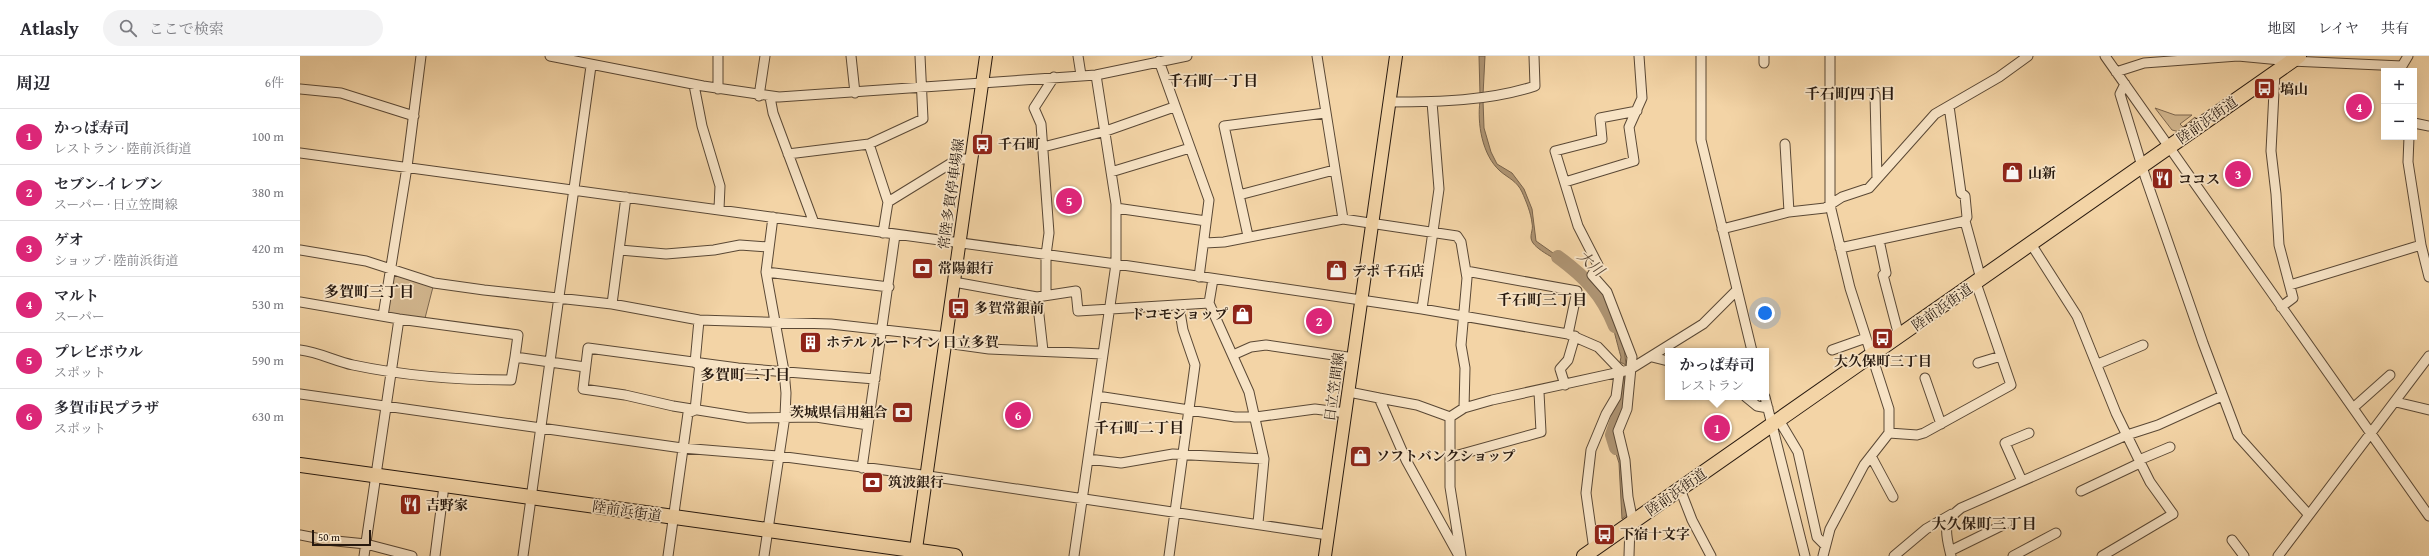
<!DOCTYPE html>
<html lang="ja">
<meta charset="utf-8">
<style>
body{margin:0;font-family:"Gentium Book Plus","Noto Serif JP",serif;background:#f2f2f3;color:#2b2b33}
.controls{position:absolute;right:12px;top:12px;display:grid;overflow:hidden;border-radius:0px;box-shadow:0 4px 16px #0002}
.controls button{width:36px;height:36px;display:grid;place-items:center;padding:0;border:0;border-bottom:1px solid #e1e1e2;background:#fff;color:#2b2b33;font:20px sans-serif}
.scale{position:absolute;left:12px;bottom:10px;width:59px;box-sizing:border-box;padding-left:4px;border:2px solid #27190f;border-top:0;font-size:11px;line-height:14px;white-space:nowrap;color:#27190f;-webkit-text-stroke:3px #f7e3c5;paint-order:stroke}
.you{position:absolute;left:1465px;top:257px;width:14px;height:14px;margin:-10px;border:3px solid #fff;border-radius:50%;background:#1a73e8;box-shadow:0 0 0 6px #1a73e833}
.badge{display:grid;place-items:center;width:26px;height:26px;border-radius:50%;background:#db2777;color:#fff;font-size:13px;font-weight:700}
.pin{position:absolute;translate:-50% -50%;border:2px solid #fff;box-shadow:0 1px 4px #0006}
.popup{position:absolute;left:1365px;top:292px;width:104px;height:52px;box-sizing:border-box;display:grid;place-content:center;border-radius:0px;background:#fff;filter:drop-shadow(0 1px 3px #0005);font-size:13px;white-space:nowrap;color:#7c7c81}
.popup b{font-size:15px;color:#2b2b33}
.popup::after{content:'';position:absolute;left:50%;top:100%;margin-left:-8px;border:8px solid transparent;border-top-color:#fff}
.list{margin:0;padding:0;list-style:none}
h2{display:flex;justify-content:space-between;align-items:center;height:52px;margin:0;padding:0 16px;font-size:17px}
h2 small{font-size:13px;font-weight:400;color:#7c7c81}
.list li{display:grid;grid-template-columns:26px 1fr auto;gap:12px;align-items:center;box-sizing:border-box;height:56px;padding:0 16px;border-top:1px solid #e1e1e2}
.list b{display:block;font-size:15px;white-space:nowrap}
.list p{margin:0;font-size:13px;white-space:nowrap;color:#7c7c81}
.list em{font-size:13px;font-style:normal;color:#7c7c81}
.icon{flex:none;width:22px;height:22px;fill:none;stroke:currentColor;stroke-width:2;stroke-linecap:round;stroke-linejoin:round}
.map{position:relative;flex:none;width:2129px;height:500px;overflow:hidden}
header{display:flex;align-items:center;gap:24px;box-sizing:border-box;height:56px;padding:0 20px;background:#fff;border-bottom:1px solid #e1e1e2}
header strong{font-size:19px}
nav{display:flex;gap:22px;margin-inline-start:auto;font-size:14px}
.search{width:280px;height:36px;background:#f2f2f3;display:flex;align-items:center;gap:10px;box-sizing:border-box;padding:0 14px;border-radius:22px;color:#7c7c81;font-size:15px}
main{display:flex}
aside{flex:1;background:#fff}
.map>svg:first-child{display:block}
</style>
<header>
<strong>Atlasly</strong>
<div class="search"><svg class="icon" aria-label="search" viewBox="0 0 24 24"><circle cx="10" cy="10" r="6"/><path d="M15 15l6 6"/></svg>ここで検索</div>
<nav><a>地図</a><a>レイヤ</a><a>共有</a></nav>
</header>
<main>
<aside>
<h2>周辺<small>6件</small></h2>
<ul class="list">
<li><span class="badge">1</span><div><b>かっぱ寿司</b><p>レストラン · 陸前浜街道</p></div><em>100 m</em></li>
<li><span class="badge">2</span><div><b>セブン-イレブン</b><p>スーパー · 日立笠間線</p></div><em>380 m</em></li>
<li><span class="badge">3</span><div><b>ゲオ</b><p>ショップ · 陸前浜街道</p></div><em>420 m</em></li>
<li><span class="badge">4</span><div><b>マルト</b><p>スーパー</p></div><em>530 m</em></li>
<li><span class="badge">5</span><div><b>プレビボウル</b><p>スポット</p></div><em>590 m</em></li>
<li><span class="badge">6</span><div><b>多賀市民プラザ</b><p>スポット</p></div><em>630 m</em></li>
</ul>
</aside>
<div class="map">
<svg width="2129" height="500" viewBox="0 0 2129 500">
<rect width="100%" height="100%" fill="#f3d4a6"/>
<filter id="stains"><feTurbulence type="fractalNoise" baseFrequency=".005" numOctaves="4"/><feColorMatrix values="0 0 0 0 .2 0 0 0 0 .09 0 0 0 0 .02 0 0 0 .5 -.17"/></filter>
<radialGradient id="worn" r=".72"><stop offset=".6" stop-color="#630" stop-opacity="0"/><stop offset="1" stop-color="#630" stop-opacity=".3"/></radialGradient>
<path fill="#d0b48c" stroke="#7c664e" d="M 1855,52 L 1875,59 L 1892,59 L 1880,68 L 1883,71 L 1895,61 L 1897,64 L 1880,76 L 1872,74 Z
M 92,214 L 134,227 L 124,266 L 83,260 Z"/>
<path fill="#ae9473" stroke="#78634b" d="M 1179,0 L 1185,0 L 1183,39 L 1180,39 Z
M 1183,44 L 1184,72 L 1191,96 L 1197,108 L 1212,117 L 1224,133 L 1232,153 L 1236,185 L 1290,223 L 1302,237 L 1310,250 L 1324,290 L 1326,309 L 1320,306 L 1321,301 C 1312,271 1308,234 1279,216 C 1268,209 1240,197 1233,187 C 1228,180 1234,175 1232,167 C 1231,157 1226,145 1222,136 C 1217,125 1208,122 1200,115 C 1182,99 1177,67 1180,45 Z
M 1325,318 C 1324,334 1327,358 1314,368 L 1313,373 L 1323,407 L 1328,458 L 1322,463 L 1319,407 L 1310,379 L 1314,362 L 1317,360 L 1318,354 L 1317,350 L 1320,321 Z"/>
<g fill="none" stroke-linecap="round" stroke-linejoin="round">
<path stroke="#ae9473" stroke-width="14" d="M 1258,201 C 1285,221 1302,238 1315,270
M 1316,392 L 1312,379 L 1322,349"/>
<defs>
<path id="minor" d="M 250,0 L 403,30 L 479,41 L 796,19 L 887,0
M 418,0 L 418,33
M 551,0 L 555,37
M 778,0 L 781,19
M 1017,0 L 1043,163
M 1401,0 L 1401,84 L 1452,295
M 1805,0 L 2129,460
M 859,5 L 909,144 L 899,221
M 1464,7 L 1464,0
M 1816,16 L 1844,7 L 1938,0 L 1991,5 L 2102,10 L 2108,0
M 1975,16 L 1971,95 L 1976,138 L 1979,189 L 1993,242 L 1981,251
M 1825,28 L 1820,38 L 1845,120 L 1903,287 L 1938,380 L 2009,459
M 394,29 L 402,70 L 420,130 L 419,153
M 0,33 L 41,37 L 114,60
M 1575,39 L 1577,123
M 459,40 L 465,0
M 470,41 L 473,57 L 514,167
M 1090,46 C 1138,46 1189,45 1235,30 L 1234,0
M 1649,50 L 1661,137 L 1665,140 L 1667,161 L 1665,165
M 2114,67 L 2129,70
M 2109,81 L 2108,106 L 2121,189
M 569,88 L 588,146
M 1485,88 L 1489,156
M 743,91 L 806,75 L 874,51
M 0,97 L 816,208 L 1122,253 L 1268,278 L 1298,291 L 1321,315
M 488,98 L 569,88 L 623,63 L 620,0
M 811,116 L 890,92
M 1265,126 L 1334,105 L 1329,71 L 1342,42 L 1339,0
M 939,139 L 1034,114
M 816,152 L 906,165
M 1422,173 L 1489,156 L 1525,152 L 1542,141 L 1569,132 L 1635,58 L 1699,21 L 1728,0
M 583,177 L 588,146 L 653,106 L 660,103 L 671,103
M 948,180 L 924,70 L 1025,57
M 1579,184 L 1586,217 L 1583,219 L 1599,280
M 905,187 L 924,186 L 1043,163 L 1157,180 L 1161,186 L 1167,222 L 1161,289 L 1165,312 L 1164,352
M 1731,188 L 1777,260 L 1816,357 L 1839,404 L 1850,426 L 1873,458 L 1802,500
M 1540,192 L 1665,165 L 1681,223
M 0,194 L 66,205 L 134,227 L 184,234 L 312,248 L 399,264 L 531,268 L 647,281
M 320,194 L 366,198 L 414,194 L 440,189 L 468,191
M 1166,215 L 1277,235 L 1268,278
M 466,216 L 589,231
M 913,223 L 909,247 L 949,336 L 964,403 L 958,467
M 654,226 L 737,241
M 1990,229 L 2121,189 L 2129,221
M 746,239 L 746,199 L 749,177 L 741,68 L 734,52 L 754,21
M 0,246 L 99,263 L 218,279 L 215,301
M 312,248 L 326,141
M 1122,253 L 1139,133 L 1132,46
M 83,260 L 107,111 L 121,0
M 646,287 L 689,293 L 803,298
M 0,294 C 18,296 35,305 53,309 C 105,320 158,324 211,324 L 215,301 L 285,311
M 1532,294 L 1566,282
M 743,295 L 737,241 L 776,235 L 778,255 L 909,247
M 933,299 L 951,291 L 966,289 L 1054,302
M 1352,301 L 1368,305
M 395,307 L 399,264
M 1678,307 L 1701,300
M 1798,308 L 1843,289
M 1625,322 L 1641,368
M 1265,329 L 1260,313 L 1268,304 L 1275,280
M 1049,336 L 1079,342 L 1106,404 L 1159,500
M 0,338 L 382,392 L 478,400 L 615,418 L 1028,479
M 797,340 L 935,361 L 956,361 L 1015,353 L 1046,357
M 1446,341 L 1457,350 L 1468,352
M 1465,341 L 1505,500
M 1079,342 L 1117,349 L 1150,361 L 1150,431 L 1161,500
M 2096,346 L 2129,354
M 2053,352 L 2090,319
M 1150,361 L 1164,352 L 1192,344 L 1329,314 L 1403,268 L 1436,235
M 1479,364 L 1498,396 L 1517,481 L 1525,489
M 568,369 L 516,361 L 448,362 L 373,350 L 325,339 L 283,333 L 288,292 L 438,312 L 575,323
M 1589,377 L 1617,379 L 1624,377 L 1711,329 L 1676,227
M 1571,400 L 1593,441
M 1151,401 L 1241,376 L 1239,336
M 788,403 L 821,407 L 873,398 L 964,403
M 1839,404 L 1870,391
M 562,412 L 595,179
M 1722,425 L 1705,387 L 1729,377
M 1380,433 L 1392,464 L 1411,500
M 1781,435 L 1840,407
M 1333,466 L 1328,441 L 1325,404 L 1318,375 L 1327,353 L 1332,301 L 1307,236 L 1292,219 L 1298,209 L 1278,170 L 1255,95 L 1302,83 L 1300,62 L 1337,55
M 0,479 L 26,484 L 66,488 L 112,500
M 1932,484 L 1944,500
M 1294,494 L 1286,437 L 1291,394 L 1306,358 L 1316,341 L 1319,318
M 1650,495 L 1707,467
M 64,500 L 99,263
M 135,500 L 144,430
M 223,500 L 291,10
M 368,500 L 388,357 L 395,354 L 400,307
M 464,500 L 485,360 L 486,337 L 484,315 L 466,216 L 473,161
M 774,500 L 816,208 L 816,148 L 796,19
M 869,500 L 895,309 L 883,274 L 879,250
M 1329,500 L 1330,468
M 1523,500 L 1530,473 L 1564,409 L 1589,377 L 1589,353 L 1550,232 L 1530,149 L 1530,0
M 1594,500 L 1626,473 L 1652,458
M 1651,500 C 1646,478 1641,467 1661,452 L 1827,379 L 1858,369 L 1922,340
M 1713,500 L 1756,477
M 1978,500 L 2129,300"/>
<path id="major" d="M 615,500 L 686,0
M 1025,500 L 1096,0"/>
<path id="highway" d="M 0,409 L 655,500
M 1284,500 L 1999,0"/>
</defs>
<use href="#minor" stroke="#5a4835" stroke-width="11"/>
<use href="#major" stroke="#27190f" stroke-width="14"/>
<use href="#highway" stroke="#27190f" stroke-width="16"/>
<use href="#minor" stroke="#f7e3c5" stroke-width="9"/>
<use href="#major" stroke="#f3d4a6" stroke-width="12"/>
<use href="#highway" stroke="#f3d4a6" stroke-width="14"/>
</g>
<defs>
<symbol id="bus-square" viewBox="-11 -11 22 22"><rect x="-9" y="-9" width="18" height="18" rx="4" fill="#8f2418" stroke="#f7e3c5"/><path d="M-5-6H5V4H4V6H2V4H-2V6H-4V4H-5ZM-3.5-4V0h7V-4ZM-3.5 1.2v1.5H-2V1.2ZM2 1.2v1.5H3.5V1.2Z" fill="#fff"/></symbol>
<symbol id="shop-square" viewBox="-11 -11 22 22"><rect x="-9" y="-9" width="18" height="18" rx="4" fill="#8f2418" stroke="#f7e3c5"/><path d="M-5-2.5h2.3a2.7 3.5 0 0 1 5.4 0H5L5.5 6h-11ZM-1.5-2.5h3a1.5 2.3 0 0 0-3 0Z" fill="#fff"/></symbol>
<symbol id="restaurant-square" viewBox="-11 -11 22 22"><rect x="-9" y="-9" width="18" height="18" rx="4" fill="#8f2418" stroke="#f7e3c5"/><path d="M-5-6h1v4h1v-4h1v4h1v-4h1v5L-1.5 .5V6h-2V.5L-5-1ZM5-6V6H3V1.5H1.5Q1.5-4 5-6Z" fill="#fff"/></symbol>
<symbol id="bank-square" viewBox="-11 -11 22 22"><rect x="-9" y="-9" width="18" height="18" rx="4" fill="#8f2418" stroke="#f7e3c5"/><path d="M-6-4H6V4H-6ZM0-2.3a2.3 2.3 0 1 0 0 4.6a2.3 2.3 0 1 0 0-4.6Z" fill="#fff"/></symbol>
<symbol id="building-square" viewBox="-11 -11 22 22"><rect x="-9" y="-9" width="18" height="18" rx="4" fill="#8f2418" stroke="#f7e3c5"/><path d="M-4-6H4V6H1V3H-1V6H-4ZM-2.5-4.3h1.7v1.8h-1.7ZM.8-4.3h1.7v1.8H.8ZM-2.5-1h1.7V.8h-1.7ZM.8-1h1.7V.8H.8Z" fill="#fff"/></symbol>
</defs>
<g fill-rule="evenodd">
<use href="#bus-square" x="1952" y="20" width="25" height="25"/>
<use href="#bus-square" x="670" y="76" width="25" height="25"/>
<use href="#shop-square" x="1700" y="104" width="25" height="25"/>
<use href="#restaurant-square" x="1850" y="110" width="25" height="25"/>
<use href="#bank-square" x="610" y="200" width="25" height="25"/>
<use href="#shop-square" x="1024" y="202" width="25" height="25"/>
<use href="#bus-square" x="646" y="240" width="25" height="25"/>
<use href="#shop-square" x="930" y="246" width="25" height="25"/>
<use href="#bus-square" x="1570" y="270" width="25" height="25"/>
<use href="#building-square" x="498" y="274" width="25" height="25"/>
<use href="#bank-square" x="590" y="344" width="25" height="25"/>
<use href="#shop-square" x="1048" y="388" width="25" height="25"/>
<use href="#bank-square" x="560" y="414" width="25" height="25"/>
<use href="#restaurant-square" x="98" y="436" width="25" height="25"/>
<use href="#bus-square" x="1292" y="466" width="25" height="25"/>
</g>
<g text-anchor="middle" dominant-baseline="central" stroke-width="3.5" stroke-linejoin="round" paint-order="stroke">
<g font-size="14" font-weight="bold" fill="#27190f" stroke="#f7e3c5" text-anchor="start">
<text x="1980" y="33">塙山</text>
<text x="698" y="88">千石町</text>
<text x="1728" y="117">山新</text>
<text x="1878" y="123">ココス</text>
<text x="638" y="212">常陽銀行</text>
<text x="1052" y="215">デポ 千石店</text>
<text x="674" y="252">多賀常銀前</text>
<text x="928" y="258" text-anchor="end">ドコモショップ</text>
<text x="526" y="286">ホテル ルートイン 日立多賀</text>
<text x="1583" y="305" text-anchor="middle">大久保町三丁目</text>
<text x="588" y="356" text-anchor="end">茨城県信用組合</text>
<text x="1076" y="400">ソフトバンクショップ</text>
<text x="588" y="426">筑波銀行</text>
<text x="126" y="449">吉野家</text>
<text x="1320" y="478">下宿十文字</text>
</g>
<g font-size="14" fill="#27190f" stroke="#f7e3c5">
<text transform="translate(1907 64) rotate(-35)">陸前浜街道</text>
<text transform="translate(651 138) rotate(-82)">常陸多賀停車場線</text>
<text transform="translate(1642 251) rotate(-35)">陸前浜街道</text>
<text transform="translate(1034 331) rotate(-82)">日立笠間線</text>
<text transform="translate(1376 436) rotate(-35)">陸前浜街道</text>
<text transform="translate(327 455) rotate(8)">陸前浜街道</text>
</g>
<g font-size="15" font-weight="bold" fill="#27190f" stroke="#f7e3c5">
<text x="913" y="24">千石町一丁目</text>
<text x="1550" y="37">千石町四丁目</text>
<text x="69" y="235">多賀町三丁目</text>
<text x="1242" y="243">千石町三丁目</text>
<text x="445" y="318">多賀町二丁目</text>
<text x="839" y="371">千石町二丁目</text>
<text x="1684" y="467">大久保町三丁目</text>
</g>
<g font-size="15" font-style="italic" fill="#5d4a37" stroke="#f7e3c5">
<text transform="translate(1291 207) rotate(42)">大川</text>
</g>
</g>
<rect width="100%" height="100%" filter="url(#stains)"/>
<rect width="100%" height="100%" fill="url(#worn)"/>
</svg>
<div class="controls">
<button>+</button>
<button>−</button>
</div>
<div class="scale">50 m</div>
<div class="you"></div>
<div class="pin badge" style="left:1417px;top:372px">1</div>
<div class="popup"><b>かっぱ寿司</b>レストラン</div>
<div class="pin badge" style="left:1019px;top:265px">2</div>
<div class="pin badge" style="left:1938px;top:118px">3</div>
<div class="pin badge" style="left:2059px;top:51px">4</div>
<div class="pin badge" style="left:769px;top:145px">5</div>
<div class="pin badge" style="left:718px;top:359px">6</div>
</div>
</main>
